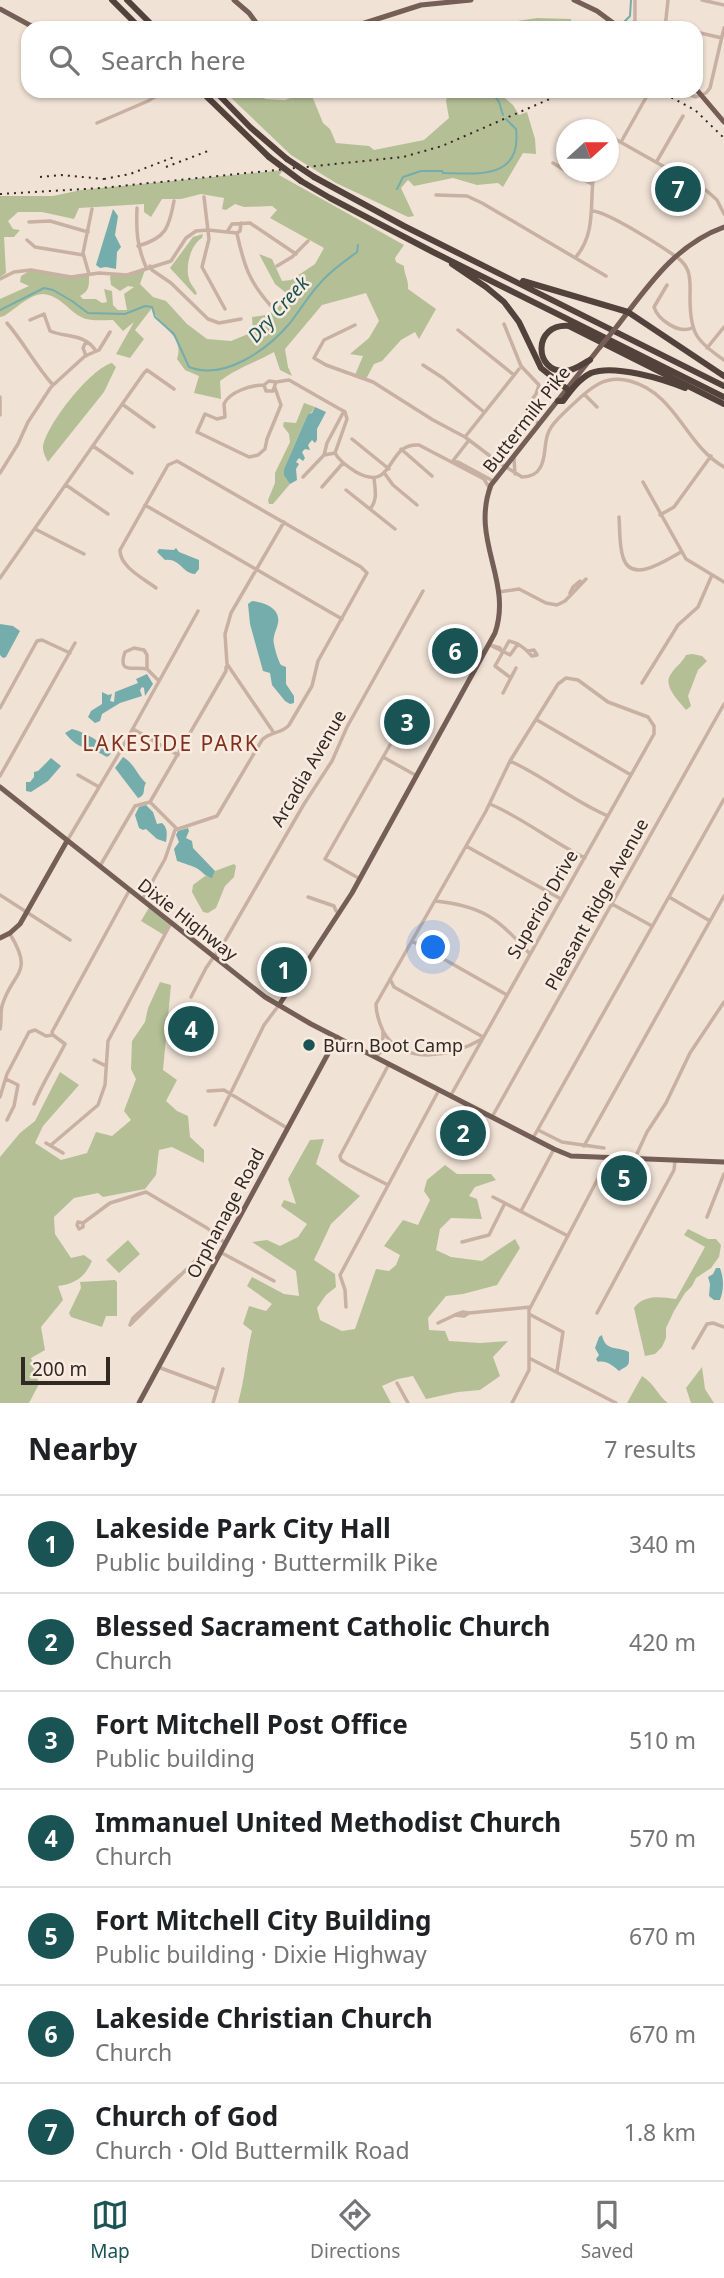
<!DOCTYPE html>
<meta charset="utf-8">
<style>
body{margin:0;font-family:"Noto Sans",sans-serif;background:#f6f6f6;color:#202124}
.compass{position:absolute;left:556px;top:119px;width:63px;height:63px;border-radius:50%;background:#fff;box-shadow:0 2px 5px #0004;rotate:69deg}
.scale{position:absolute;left:21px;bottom:18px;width:89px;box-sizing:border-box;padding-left:7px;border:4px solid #322824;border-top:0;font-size:19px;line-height:24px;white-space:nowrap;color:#322824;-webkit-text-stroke:5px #f8ece1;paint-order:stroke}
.you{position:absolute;left:434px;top:948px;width:24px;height:24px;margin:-18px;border:5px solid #fff;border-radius:50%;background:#1a73e8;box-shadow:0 0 0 10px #1a73e833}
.badge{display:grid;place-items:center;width:46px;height:46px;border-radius:50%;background:#1a5353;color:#fff;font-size:23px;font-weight:700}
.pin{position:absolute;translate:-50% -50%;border:4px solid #fff;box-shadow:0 2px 7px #0006}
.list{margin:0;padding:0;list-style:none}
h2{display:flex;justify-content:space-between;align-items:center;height:91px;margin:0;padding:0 28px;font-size:30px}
h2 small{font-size:23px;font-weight:400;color:#757577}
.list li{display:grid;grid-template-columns:46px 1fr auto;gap:21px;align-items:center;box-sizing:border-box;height:98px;padding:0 28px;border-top:2px solid #e0e0e0}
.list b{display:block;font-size:26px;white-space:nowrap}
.list p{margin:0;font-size:23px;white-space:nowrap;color:#757577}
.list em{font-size:23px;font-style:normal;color:#757577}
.icon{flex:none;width:38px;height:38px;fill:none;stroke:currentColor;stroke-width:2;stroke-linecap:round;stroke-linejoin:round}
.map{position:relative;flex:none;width:724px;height:1403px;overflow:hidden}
.search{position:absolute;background:#fff;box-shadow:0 2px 5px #0004;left:21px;right:21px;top:21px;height:77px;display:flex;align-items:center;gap:18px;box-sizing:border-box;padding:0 24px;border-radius:21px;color:#757577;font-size:26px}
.sheet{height:777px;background:#fff}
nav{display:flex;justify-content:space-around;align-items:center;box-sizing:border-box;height:98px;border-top:2px solid #e0e0e0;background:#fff;font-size:19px;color:#757577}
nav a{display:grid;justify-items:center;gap:4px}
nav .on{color:#1a5353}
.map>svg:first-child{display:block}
</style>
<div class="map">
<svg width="724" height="1403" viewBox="0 0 724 1403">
<rect width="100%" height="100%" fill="#f0e2d5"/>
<path fill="#b4bf96" d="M 537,18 L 571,19 L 571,22 L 577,22 L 577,27 L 584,28 L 502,28 L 511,22 Z
M 224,91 L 258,91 L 265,99 L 285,100 L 310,91 L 323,123 L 330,129 L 336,143 L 369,146 L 374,150 L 424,140 L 449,118 L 446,101 L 449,91 L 497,91 L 513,105 L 519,115 L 527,112 L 535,139 L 536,154 L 523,153 L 503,187 L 498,183 L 477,185 L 453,178 L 414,186 L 408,180 L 401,188 L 414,216 L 408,217 L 336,183 L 291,155 Z
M 284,170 L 279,175 L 404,245 L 395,258 L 396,262 L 404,266 C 404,275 409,280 408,289 L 436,309 L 419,339 L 415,332 L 401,340 L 382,361 L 374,364 L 366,379 L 355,375 L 363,356 L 350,354 L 369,338 L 379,321 L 366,293 L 322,305 L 285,349 L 288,367 L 292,376 L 280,370 L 274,352 C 256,362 237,368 220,381 L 221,399 L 194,393 L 199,376 L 185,370 L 177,359 C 185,335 159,328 152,308 L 135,330 L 144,339 L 130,358 L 116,354 L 134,322 L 123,331 L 113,320 C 105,320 94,321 86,319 C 70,314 61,295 43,294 C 30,294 14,310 4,316 L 0,317 L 0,299 L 29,286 L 20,282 L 21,276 L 31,270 L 63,277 L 89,274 C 89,285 90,291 80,296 L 83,299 L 96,299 L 102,303 L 107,302 L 104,289 L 112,291 L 113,305 L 118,310 L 127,310 L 124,294 L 134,287 L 128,286 L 120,291 L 111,285 L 110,277 L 112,273 L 127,275 L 146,267 L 140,284 L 153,297 L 166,301 L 187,324 L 207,339 L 231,341 L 253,332 L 252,317 C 274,314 277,313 286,293 L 275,284 L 259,254 L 272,259 L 282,281 L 291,280 L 315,264 L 324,248 L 270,218 L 277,210 L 272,206 L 244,207 L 235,204 L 226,210 L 222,209 L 224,198 L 201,194 L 181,199 L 162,199 L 151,217 L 144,212 L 144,204 L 79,208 L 74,219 L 42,212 L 18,212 L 8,221 L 13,229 L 20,230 L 14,237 L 4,237 L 6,273 L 0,277 L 0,196 L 53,196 L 81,190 Z
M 203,234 L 202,238 C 191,244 185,266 189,279 C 190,284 195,288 197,294 L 195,295 L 170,268 L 193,237 Z
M 112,363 L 116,367 L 104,392 L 48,462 C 45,456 43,453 43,447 C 46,425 91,368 112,363 Z
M 304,403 L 315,407 L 311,413 L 308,414 L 284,469 L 290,484 L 273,504 L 269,504 L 268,500 L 275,483 L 275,473 L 290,442 L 289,434 L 283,426 L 284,422 L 296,423 Z
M 692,654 L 702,656 L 707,661 L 698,670 L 688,696 L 691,706 L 686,710 C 679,701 662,686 671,674 C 675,667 682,663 686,655 Z
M 234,864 L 236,866 L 234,877 L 225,886 L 216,908 L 208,913 L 203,912 L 192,892 L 193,885 L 205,876 L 212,877 L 215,871 Z
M 150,906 L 171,923 L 164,935 L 141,921 Z
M 160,982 L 171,985 L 163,1070 L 177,1080 L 166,1101 L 177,1111 L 188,1116 L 190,1137 L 204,1150 L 204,1163 L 172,1147 L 159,1150 L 156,1175 L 145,1189 L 103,1197 L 98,1193 L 74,1198 L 54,1217 L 55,1234 L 71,1258 L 84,1255 L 92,1261 C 85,1277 75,1284 58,1286 L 63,1300 L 41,1327 L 45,1350 L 31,1358 L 39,1384 L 29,1403 L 0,1403 L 0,1157 L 20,1133 L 35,1121 L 60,1072 L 79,1085 L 43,1126 L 35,1143 L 61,1160 L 87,1153 L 96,1132 L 112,1136 L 131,1120 L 124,1111 L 136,1079 L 131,1069 L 132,1041 L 145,1022 L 148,1008 Z
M 324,1139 L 316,1164 L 360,1196 L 331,1224 L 314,1260 L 335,1274 L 336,1287 L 326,1295 L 317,1308 L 320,1320 L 342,1331 L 355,1329 L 376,1269 L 389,1271 L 396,1265 L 400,1255 L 384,1246 L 403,1220 L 418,1225 L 430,1200 L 424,1191 L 427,1180 L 445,1165 L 457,1174 L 491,1174 L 496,1180 L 475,1187 L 469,1196 L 477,1199 L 482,1219 L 451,1218 L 440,1229 L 436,1250 L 451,1257 L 482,1261 L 515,1239 L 520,1248 L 497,1285 L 463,1294 L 446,1296 L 428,1318 L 429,1330 L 445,1331 L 449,1341 L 480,1343 L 508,1341 L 493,1357 L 500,1376 L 480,1390 L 458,1392 L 426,1399 L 413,1376 L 398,1379 L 382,1386 L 391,1403 L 238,1403 C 245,1379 246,1355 252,1331 L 243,1324 L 249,1306 L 266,1311 L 272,1304 L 247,1286 L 252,1277 L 284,1294 L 299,1296 L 296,1271 L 252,1242 L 267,1240 L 280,1246 L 298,1237 L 307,1224 L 281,1206 L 284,1200 L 296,1204 L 288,1179 L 310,1140 Z
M 688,1229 L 708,1239 L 716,1239 L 721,1245 L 719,1257 L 711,1268 L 696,1278 L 692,1286 L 685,1293 L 674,1311 L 666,1328 L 666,1338 L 662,1347 L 655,1354 L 645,1356 L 634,1308 C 644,1294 661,1297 676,1299 L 705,1247 L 684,1235 Z
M 128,1240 L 140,1254 L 119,1273 L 106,1260 Z
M 115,1280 L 117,1282 L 117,1316 L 106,1316 L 102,1327 L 71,1317 L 69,1313 L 81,1288 L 80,1282 Z
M 702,1367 L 705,1389 L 714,1403 L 691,1403 L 686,1388 Z
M 642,1376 C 656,1385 657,1395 668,1403 L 627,1403 Z"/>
<path fill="#75adac" d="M 113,209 L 118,216 L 115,235 L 121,247 L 117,252 L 116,269 L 106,267 L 100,268 L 96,265 Z
M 315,407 L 326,412 L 317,429 L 317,440 L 315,443 L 312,440 L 308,445 L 310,450 L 305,449 L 302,452 L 305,458 L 303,461 L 299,458 L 296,462 L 299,464 L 296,469 L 297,480 L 290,484 L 284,475 L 284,469 L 308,414 L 312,413 Z
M 176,548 L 179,552 L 199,560 L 199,569 L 195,574 C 183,574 180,558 165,560 L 157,552 L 159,549 L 174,550 Z
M 252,601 C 263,602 281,608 278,623 C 277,629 272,637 274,644 C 275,650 278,660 281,665 L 286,667 L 286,684 L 294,696 L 294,703 L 290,704 L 285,701 L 272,685 L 270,673 L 263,671 L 250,624 L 248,604 Z
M 0,624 L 13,626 L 20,631 L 6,657 L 3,658 L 0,655 Z
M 147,674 L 153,684 L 145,696 L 144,688 L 142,687 L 140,690 L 142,696 L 120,703 L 102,714 L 100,721 L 95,723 L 88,717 L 91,711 L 102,704 L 102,692 L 108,695 L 112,694 L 110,701 L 114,702 L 115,692 L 138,683 L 136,679 Z
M 72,729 C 88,733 100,742 111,752 L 110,755 L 107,757 C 89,746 80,752 65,733 Z
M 123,757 C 134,763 137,775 146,783 C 142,789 147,795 138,798 L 115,768 Z
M 51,758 L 61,766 L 48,781 L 31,792 L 26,791 L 26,782 L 30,782 L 34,777 L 34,772 L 38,771 Z
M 146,805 L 153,812 L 157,824 L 162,823 C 168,828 167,835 166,842 L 157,839 L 146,829 L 143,830 L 139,828 L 135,815 L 139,807 Z
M 188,828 L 189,831 L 186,838 L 192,841 L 193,848 L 215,871 L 212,878 C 204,876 204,873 198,869 C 195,867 181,862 177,861 L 174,849 L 179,842 L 176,835 L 178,831 Z
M 716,1268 L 720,1268 C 724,1279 724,1289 720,1300 L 714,1300 L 709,1296 L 710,1284 L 708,1277 L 713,1274 Z
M 602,1335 C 605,1352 618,1346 629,1352 C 629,1367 630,1364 619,1371 C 613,1366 606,1360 598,1362 L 596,1359 L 599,1355 L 595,1348 L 599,1337 Z"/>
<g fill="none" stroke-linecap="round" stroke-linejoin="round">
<path stroke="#75adac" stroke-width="2" d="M 625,21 L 630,16 L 631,0
M 542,28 L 551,28
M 491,91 L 499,102 L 503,115
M 397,189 L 403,177 L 421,171 L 442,171 L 443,173 C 479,174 522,179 516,129 L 506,119
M 0,310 L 44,288 L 53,290 L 72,301 L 88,313 L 125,314 L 145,306 L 152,307 L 155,317 L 174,334 L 189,367 C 225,381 268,349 290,323 C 301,309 310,293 323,280 C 333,269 345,261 357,252 L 358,245"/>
<path stroke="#c8b1a2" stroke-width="3.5" d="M 702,0 L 724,5
M 666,26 L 677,28
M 631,28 L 635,20 L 635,0
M 665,28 L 668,0
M 696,32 L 722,38
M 680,91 L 696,97 L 706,93 L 710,88 L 724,28
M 97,123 L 148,101 L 156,96 L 158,91
M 608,135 L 707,191 L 717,200 L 724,214
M 621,142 L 648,94
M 657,161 L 683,116
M 553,163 L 566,171
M 568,172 L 592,184
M 436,195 L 467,196 L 482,203 L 606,276
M 204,197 L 209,239 L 202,267 L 225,309
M 137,208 C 136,231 137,246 146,267
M 679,210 L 694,183
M 592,211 C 607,211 664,248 678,258 C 682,261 686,266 688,271 C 691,280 690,289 690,298 C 690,333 696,341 724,360
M 29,222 L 50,221 L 88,232
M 227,232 L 232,224 L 250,223 L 296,254
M 237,234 C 244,265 249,282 271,306
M 27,240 L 35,247 L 83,255
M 138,246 C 166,238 169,228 174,201
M 576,257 C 597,232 589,202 594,172
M 150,266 L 152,270 L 171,283 L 208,319 L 219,323 L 241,319
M 277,266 L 292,257 L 308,241
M 89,274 L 83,253 L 92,209
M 0,279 L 14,272 L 31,270 L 71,277 L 99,273 L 127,275 L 171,261 L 186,238 L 196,231 L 208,230 L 237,233 L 240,231 L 241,223
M 667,285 L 654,307 C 658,320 679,334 692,328
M 30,320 L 44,314 L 50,331 C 67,338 84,333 96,351
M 7,323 C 24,343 36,366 53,385
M 504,324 L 521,366 L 539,385 L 536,394 L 525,409 L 528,415 L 539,424
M 355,325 L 324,340 L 314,358 L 326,365 L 373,382 L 433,420 L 465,437 L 498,462 L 522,477 C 529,477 536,475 540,468 C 547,457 543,443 549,431 C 553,422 562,415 570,407 C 588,390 603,374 630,381 C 677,394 685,445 724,467
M 458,330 L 514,375
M 707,348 L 724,327
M 86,356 L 83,348 L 86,342
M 423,365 L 443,378 L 484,412
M 276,382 L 273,391 L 266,391 L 264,385 L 269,381 L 276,382 L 289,380 L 345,412 L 347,419 L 335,453 C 339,461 348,467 356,472 C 396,494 385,442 419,445 L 484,479 L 490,489
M 264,385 C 251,385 229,392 224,404 L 225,417 L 217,419 L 205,414 L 197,432 L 249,457 L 258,455 L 265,449 L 267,439 L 281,405 L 275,388
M 584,394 L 597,407
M 0,397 L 0,415
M 122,404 L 154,427
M 465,437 L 519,369
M 352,439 L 389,469
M 93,446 L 132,473
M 401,449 L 432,476
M 324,455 L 327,443 L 344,411
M 514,458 L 515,474
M 452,462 L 458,462 L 493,481
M 452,462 L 469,440
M 0,473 L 18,444 L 28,422 L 51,387 L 85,356 L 99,350 L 110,332
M 385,474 L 393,485 L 417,505
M 303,477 L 324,455 L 335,453
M 643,482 L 686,559 L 724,582
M 66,485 L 108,514
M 322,487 L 343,463
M 346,490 L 395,529
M 145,505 L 342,619
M 370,509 C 378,500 375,489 374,478
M 660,515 L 674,507 L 711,456
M 619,517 C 620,530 619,545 623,557 C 631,585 666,560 681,552
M 35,529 L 84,554
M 0,578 L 144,373 L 147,370 L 174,389
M 499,592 L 519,589 L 546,603 L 557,605 L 565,601 L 586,579
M 570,593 L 573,587 L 580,581
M 490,645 L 510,655 L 518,644
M 490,645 L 500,648 L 502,652
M 147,669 C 134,666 117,675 125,652 L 134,648 L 144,650 L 147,655 L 147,669 L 159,681
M 511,678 L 495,666 L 509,641 C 519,643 526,649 532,656 L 537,655 L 534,650 L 528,651
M 642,683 L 678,625 L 698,607 L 712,575
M 503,693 L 516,668
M 0,708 L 37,641 L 42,640 L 70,653
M 537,720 L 631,775
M 133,729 L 178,755
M 274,733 L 227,664 L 225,634 L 231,613 L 284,522
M 383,757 L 417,776
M 510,761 C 545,777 573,801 608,816
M 78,775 L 99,787
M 0,776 L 75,643
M 150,802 L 226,671 L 226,667
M 150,802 L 177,829
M 490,804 C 523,818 552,842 585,858
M 67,841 L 117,757 L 198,611
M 466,846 L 561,899
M 100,866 L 135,806 L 150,802
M 360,879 L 325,859 L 390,745
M 0,895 L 70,940
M 308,897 L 334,906 L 336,911
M 669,897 L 710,921
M 142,900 L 165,859 L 175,830 L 217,816 L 262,740 C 270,731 282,734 289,725 L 312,686 L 318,661 L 367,573 L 361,567 L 177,461 L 168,465 L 120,550 C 120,567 143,578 156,588
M 435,901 C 484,906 498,919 530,954
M 612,904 L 652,926
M 412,941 L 507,995
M 390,979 L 394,987 L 483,1037
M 191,997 L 206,968 L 226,939 L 304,804 L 332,761 L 347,727 L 423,591
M 0,1029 C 2,1021 0,1014 2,1006 C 12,971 35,975 10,934
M 53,1035 L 52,1032 L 129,891
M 377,1055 L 385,1049 L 395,1047
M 375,1057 L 383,1038 L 383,1031
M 94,1060 L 106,1066
M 6,1079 L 18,1085 L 14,1106 L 7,1120
M 208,1091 L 224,1090 L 287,1128
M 451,1095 L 654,734 L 654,726 L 648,717 L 608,702 L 578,680 L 566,678 L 558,684 L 510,761 L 486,811 L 376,1004 C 376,1014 379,1022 383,1031 C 403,1067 453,1056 482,1039
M 0,1097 L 7,1074 L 29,1032 L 35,1030 L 46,1036 L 53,1035 L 65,1044 C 55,1064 43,1082 34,1104
M 492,1117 L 724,704
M 215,1125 L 264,1025 L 279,1005
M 538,1130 L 562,1142 L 604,1148
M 533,1138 L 724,799
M 46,1143 L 63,1153
M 51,1145 L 98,1105 L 105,1085 L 108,1041 L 171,923
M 584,1146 L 724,896
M 635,1158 L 647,1132 L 666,1103 L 690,1053 L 724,1002
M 388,1185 L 347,1164 L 341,1160 L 340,1156 L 389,1064
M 493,1197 L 568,1236
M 521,1211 L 554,1149
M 707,1217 L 724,1174
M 83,1223 L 83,1227 L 79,1229 L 77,1225 L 78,1222 L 83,1223 L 110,1203 L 146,1192 L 207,1228 L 225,1243
M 462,1242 L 489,1235 L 505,1203
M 220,1252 L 274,1281
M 346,1307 L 345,1290 L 340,1275 L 439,1090
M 469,1313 L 464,1316 L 455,1315 L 463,1312 L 469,1313 L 530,1307
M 597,1313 L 674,1170 L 675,1161
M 529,1314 L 563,1332 L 557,1371
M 438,1323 L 455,1315
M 130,1325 L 198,1258 L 213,1235
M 130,1325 L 133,1318 L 180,1275
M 693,1348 L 707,1324 L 713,1323 L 724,1327
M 529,1358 L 616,1403
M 158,1367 L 217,1389
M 397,1383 L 408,1403
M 213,1403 L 223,1369
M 512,1403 L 529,1370 L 529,1310 L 604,1167 L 606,1159"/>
<path stroke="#755e55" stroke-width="5" d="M 234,0 L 249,13 L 260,28
M 574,0 L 597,11 L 620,28
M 0,9 L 35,28
M 349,28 L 421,5 L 471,0
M 696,89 L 724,122
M 618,325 C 648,286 676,244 724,227
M 0,787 L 265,997 L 311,1024 L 554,1149 L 571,1156 L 724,1162
M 0,938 L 10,933 L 20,924 L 67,841
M 279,1005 L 352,893 L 495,633 C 513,581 470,540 491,485 L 600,347
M 139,1403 L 337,1037"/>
<path stroke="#53413b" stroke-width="6" d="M 112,0 L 140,28
M 127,0 L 155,28
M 201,91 L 269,157
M 215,91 L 250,127 L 287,159
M 314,177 L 404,226 L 724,386
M 301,181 L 330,198 L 433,252 L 724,397
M 452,264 L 486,287 L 504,302 L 519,322 L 541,368 L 567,389
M 523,281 L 628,312 L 724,376
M 590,360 C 582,364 574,371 565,371 C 534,373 532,323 569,326 L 724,404
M 558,401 L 563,401 C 571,390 579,379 591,373 C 614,364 663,379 685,388"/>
<path stroke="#322824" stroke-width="2" stroke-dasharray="2 5" stroke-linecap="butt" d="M 659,91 L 695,110 L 724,138
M 166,167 L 208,151
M 40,177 L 61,175 L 104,179
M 104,179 L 130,174 L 174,157
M 0,194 L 101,188 L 403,157 L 442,146 L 568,91"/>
<path stroke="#755e55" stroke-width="5" d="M 600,347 L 618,325"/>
<path stroke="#53413b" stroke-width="6" d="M 269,157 L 301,181
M 287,159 L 314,177"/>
</g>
<circle fill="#1a5353" stroke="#f8ece1" stroke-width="2.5" cx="309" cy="1045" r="7"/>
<g text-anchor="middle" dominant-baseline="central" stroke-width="5" stroke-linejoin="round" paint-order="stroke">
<g font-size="18" fill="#322824" stroke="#f8ece1">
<text transform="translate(526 419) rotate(-52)">Buttermilk Pike</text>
<text transform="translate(308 768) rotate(-60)">Arcadia Avenue</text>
<text transform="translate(542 904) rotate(-60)">Superior Drive</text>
<text transform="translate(596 904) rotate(-61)">Pleasant Ridge Avenue</text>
<text transform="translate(188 919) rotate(38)">Dixie Highway</text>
<text transform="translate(225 1213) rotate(-62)">Orphanage Road</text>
</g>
<g font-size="18" fill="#322824" stroke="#f8ece1" text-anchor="start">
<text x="323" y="1045">Burn Boot Camp</text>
</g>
<g font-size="19" font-style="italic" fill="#1a5353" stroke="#f8ece1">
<text transform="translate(278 309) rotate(-48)">Dry Creek</text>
</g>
<g font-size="21" letter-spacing="2" fill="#812f1e" stroke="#f8ece1">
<text x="171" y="743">LAKESIDE PARK</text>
</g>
</g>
</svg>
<svg class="compass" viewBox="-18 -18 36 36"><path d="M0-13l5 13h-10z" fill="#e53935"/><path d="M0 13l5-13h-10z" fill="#757577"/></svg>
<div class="scale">200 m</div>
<div class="you"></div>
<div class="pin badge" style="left:284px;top:970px">1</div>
<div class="pin badge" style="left:463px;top:1133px">2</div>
<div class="pin badge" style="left:407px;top:722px">3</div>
<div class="pin badge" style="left:191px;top:1029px">4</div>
<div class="pin badge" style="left:624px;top:1178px">5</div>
<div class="pin badge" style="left:455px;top:651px">6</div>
<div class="pin badge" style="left:678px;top:189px">7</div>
<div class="search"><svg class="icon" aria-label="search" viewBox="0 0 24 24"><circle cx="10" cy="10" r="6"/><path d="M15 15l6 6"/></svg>Search here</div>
</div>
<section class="sheet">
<h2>Nearby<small>7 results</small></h2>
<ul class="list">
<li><span class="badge">1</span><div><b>Lakeside Park City Hall</b><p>Public building · Buttermilk Pike</p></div><em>340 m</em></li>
<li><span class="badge">2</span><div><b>Blessed Sacrament Catholic Church</b><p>Church</p></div><em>420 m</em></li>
<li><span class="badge">3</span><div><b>Fort Mitchell Post Office</b><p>Public building</p></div><em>510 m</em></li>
<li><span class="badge">4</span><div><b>Immanuel United Methodist Church</b><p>Church</p></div><em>570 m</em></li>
<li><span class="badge">5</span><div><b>Fort Mitchell City Building</b><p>Public building · Dixie Highway</p></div><em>670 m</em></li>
<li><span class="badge">6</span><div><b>Lakeside Christian Church</b><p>Church</p></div><em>670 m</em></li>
<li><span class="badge">7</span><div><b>Church of God</b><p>Church · Old Buttermilk Road</p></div><em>1.8 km</em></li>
</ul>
</section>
<nav>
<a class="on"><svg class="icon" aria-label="map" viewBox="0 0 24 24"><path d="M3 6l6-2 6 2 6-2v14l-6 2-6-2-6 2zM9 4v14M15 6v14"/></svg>Map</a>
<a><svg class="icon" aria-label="directions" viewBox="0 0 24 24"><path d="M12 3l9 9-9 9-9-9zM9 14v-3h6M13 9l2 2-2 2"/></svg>Directions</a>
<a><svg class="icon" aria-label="saved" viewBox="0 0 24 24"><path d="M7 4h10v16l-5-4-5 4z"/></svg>Saved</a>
</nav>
